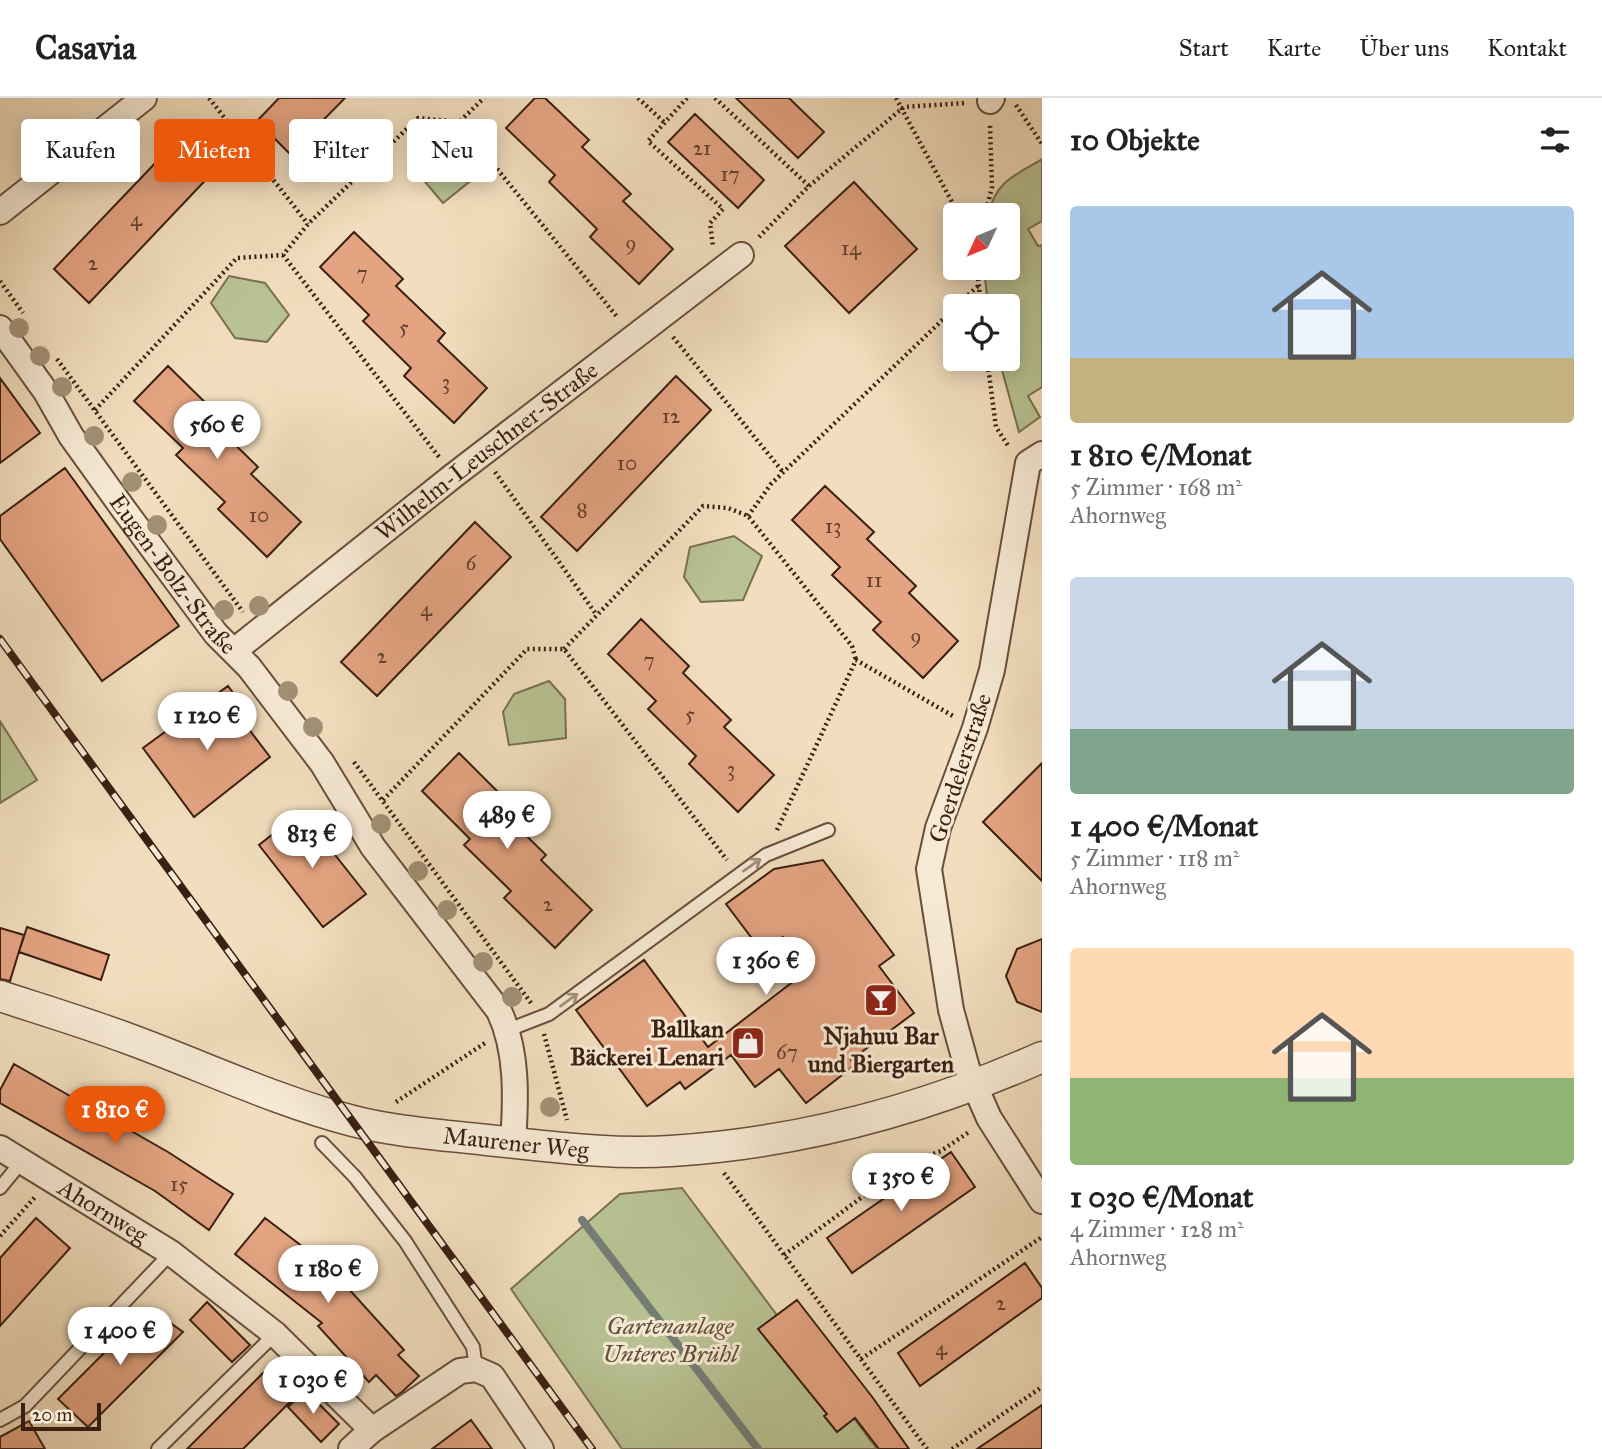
<!DOCTYPE html>
<html lang="de">
<meta charset="utf-8">
<style>
:root{--surface:#fff;--page:#f2f2f2;--text:#222;--muted:#767676;--line:#e0e0e0;--accent:#ea580c}
body{margin:0;font-family:"IM FELL Great Primer",serif;background:var(--page);color:var(--text);height:100vh;display:flex;flex-direction:column;font-size:26px;white-space:nowrap}
*{box-sizing:border-box;margin:0}
p{font-size:23px;color:var(--muted)}
.icon{flex:none;width:38px;height:38px;fill:none;stroke:currentColor;stroke-width:2;stroke-linecap:round;stroke-linejoin:round}
.map{position:relative;flex:1;overflow:hidden}
.drawer{display:flex;flex-direction:column;background:var(--surface);width:560px}
.drawer>*{flex:none}
.hud{position:absolute;left:21px;top:21px;width:665px;height:63px;display:flex;gap:14px}
.needle{width:46px;rotate:226deg}
.buttons{position:absolute;left:943px;top:105px;display:grid;gap:14px}
.buttons a{display:grid;place-items:center;width:77px;height:77px;border-radius:7px;background:var(--surface);box-shadow:0 4px 18px #0003;font-size:35px}
.scale{position:absolute;left:21px;bottom:18px;width:80px;box-sizing:border-box;padding-left:7px;border:4px solid #3a1f12;border-top:0;font-size:19px;line-height:24px;white-space:nowrap;color:#3a1f12;-webkit-text-stroke:5px #f7ead5;paint-order:stroke}
.price{position:absolute;translate:-50% -60px;padding:0 16px;border-radius:24px;background:#fff;color:#222;font-size:23px;line-height:46px;filter:drop-shadow(0 2px 4px #0008)}
.price::after{content:'';position:absolute;left:50%;top:42px;width:21px;height:16px;margin-left:-10px;background:inherit;clip-path:polygon(0 0,100% 0,50% 100%)}
.price.selected{background:var(--accent);color:#fff}
ul{padding:0;list-style:none}
li{display:grid;align-content:center;gap:14px;height:371px;padding:0 28px}
li span{display:grid;place-items:center;height:217px;border-radius:7px;color:#555}
li>.icon{margin-inline-start:auto}
span .icon{width:126px;height:126px;fill:#fffc;stroke-width:1}
li b{font-size:30px}
h2{display:flex;justify-content:space-between;align-items:center;height:84px;padding:0 28px;font-size:30px}
.chip{padding:0 24px;border-radius:7px;background:var(--surface);box-shadow:0 4px 18px #0003;font-size:24px;line-height:63px}
.chip.selected{background:var(--accent);color:#fff}
header{display:flex;align-items:center;gap:42px;box-sizing:border-box;height:98px;padding:0 35px;background:var(--surface);border-bottom:2px solid var(--line)}
header strong{font-size:33px}
nav{display:flex;gap:38px;margin-inline-start:auto;font-size:24px}
main{display:flex;flex:1;min-height:0}
.map>svg:first-child{display:block}
</style>
<header>
<strong>Casavia</strong>
<nav><a>Start</a><a>Karte</a><a>Über uns</a><a>Kontakt</a></nav>
</header>
<main>
<div class="map">
<svg width="1042" height="1351" viewBox="0 0 1042 1351">
<rect width="100%" height="100%" fill="#f2debe"/>
<filter id="stains"><feTurbulence type="fractalNoise" baseFrequency=".00286" numOctaves="4"/><feColorMatrix values="0 0 0 0 .2 0 0 0 0 .09 0 0 0 0 .02 0 0 0 .5 -.17"/></filter>
<radialGradient id="worn" r=".72"><stop offset=".6" stop-color="#630" stop-opacity="0"/><stop offset="1" stop-color="#630" stop-opacity=".3"/></radialGradient>
<path fill="#b8c293" stroke="#797052" stroke-width="2" d="M440 40 474 80 443 105 409 65Z
M1042 61V123L1028 131 1038 148 1042 147V289L1028 298 1040 319 1019 334 999 261H1008V208H988L984 170H1008V117H988C996 83 1014 78 1042 61Z
M229 178 265 185 289 217 267 244 235 240 211 205Z
M734 438 762 458 743 502 701 504 684 479 690 449Z
M549 583 565 601 566 640 509 647 503 614 514 596Z
M0 623 37 682 0 705Z
M682 1090 877 1351H622L511 1191 620 1096Z"/>
<g fill="none" stroke-linecap="round" stroke-linejoin="round">
<path stroke="#757d75" stroke-width="8" d="M582 1122 758 1351"/>
</g>
<path fill="#e4a482" stroke="#3a1f12" stroke-width="2" d="M279 0H345L290 56 257 23Z
M535 0H545L589 42 582 49 631 96 623 103 673 151 639 186 590 139 597 131 549 84 555 77 506 30Z
M736 0H789L824 34 798 60Z
M695 16 764 82 738 110 668 44Z
M183 36 217 70 89 205 54 171Z
M854 84 917 151 849 215 785 148Z
M354 134 403 181 396 188 445 235 438 243 487 290 454 325 404 278 411 270 363 223 369 217 320 169Z
M168 268 216 315 210 322 258 369 251 376 301 424 267 459 218 411 225 404 176 357 183 350 134 303Z
M676 278 711 312 577 453 541 419Z
M0 280 40 335 0 365Z
M65 370 179 528 102 583 0 441V418Z
M825 388 874 434 867 441 916 488 909 495 958 543 923 580 873 532 881 524 832 477 840 469 792 422Z
M475 424 511 459 377 598 341 564Z
M641 521 689 568 683 575 731 622 724 629 774 677 738 714 689 666 696 658 648 611 656 603 608 556Z
M228 588 245 611 238 617 270 659 194 719 143 650Z
M459 655 507 703 499 711 546 757 541 762 592 812 555 850 504 800 511 793 464 747 470 741 422 693Z
M1042 665V783L983 724Z
M301 714 366 796 323 829 259 747Z
M823 762 894 857 879 868 914 915 851 962 855 967 806 1005 779 971 755 989 731 957 685 991 680 984 647 1008 576 912 644 862 708 949 808 872 783 839 763 855 726 806 774 771Z
M27 829 109 857 101 882 19 854Z
M0 830 24 837 10 883 0 881Z
M1042 841V914L1017 904 1006 878 1017 851Z
M14 966 168 1054 233 1096 209 1132 155 1093 0 1005V992Z
M951 1054 975 1089 852 1175 827 1140Z
M36 1120 70 1150 0 1228V1160Z
M265 1120 328 1168 404 1252 398 1257 419 1278 402 1294 396 1298 376 1277 369 1284 318 1228 322 1225 235 1156Z
M1025 1165 1042 1190V1200L920 1288 898 1255Z
M797 1202 873 1300 909 1351H879L855 1320 837 1334 824 1318 827 1316 758 1231Z
M207 1204 250 1247 232 1264 190 1222Z
M149 1210 183 1234 88 1329 58 1301Z
M263 1275 291 1303 243 1351H187Z
M305 1292 339 1326 321 1344 288 1309Z
M1042 1307V1351H977Z
M471 1322 492 1351H432Z
M29 1323 45 1351H0V1339Z"/>
<g fill="none" stroke-linecap="round" stroke-linejoin="round">
<g stroke="#684f3d" stroke-width="16">
<path id="service" d="M508 932 549 916 766 757 828 732
M322 1045 355 1079 405 1143 473 1249 476 1271
M0 1090 23 1062
M0 1322 25 1308 171 1155
M158 1351 275 1236"/>
</g>
<g stroke="#684f3d" stroke-width="28">
<g id="minor">
<path d="M990 3 992 0"/>
<path d="M0 114 144 0"/>
<path id="s1" d="M0 230 46 294 71 338 122 409 216 536 249 569 322 665 373 749 499 913C518 953 516 1001 513 1045"/>
<path d="M1042 356 1028 365 992 572 975 630 938 730 929 771 951 912 967 970 989 1020 1042 1103"/>
<path id="s2" d="M234 553 453 378 741 157"/>
<path id="s3" d="M0 1050 171 1155 275 1236 372 1332 351 1351"/>
<path d="M372 1332 460 1273 476 1271 492 1278 541 1351"/>
</g>
</g>
<g stroke="#684f3d" stroke-width="33">
<g id="tertiary">
<path id="s4" d="M0 898C43 912 86 925 129 941 203 968 276 1003 353 1023 396 1034 443 1037 487 1042 547 1048 610 1057 671 1053 799 1045 925 1011 1042 959"/>
</g>
</g>
<path stroke="#3a1f12" stroke-width="4.5" stroke-dasharray="2 3.5" stroke-linecap="butt" d="M209 0 308 126
M638 0 665 25
M687 0 648 43 723 111 710 125 713 149
M715 0 809 88
M896 0 959 117
M1016 7 1042 46
M459 24 618 220
M985 117 992 89 990 27
M759 139 809 88 904 9 966 5
M283 157 439 359
M977 170 981 208
M0 183 23 215
M956 208 978 188
M673 239 783 374
M57 261 243 514
M987 261 996 329 1009 349
M95 312 237 160 283 157 308 126 418 20 459 24 484 0
M495 374 596 516
M748 418 771 386 956 209
M564 551 703 408 728 410 748 418 852 548 856 562
M354 664 531 905
M383 702 527 551H564L727 762
M777 732 856 562 953 618
M544 936 567 1022
M396 1004 485 945
M724 1075 927 1351
M0 1138 35 1099
M784 1157 908 1065 941 1053 969 1034
M861 1261 1042 1139
M952 1351 1042 1289"/>
<use href="#service" stroke="#f7ead5" stroke-width="12"/>
<use href="#minor" stroke="#f7ead5" stroke-width="24"/>
<use href="#tertiary" stroke="#f7ead5" stroke-width="30"/>
<g stroke="#3a1f12" stroke-width="8">
<path id="rail" d="M0 541 592 1351"/>
</g>
<use href="#rail" stroke="#f7ead5" stroke-width="5" stroke-dasharray="16" stroke-linecap="butt"/>
</g>
<g fill="#a29075">
<circle cx="19" cy="230" r="10"/>
<circle cx="40" cy="258" r="10"/>
<circle cx="62" cy="289" r="10"/>
<circle cx="94" cy="338" r="10"/>
<circle cx="132" cy="384" r="10"/>
<circle cx="157" cy="427" r="10"/>
<circle cx="259" cy="508" r="10"/>
<circle cx="224" cy="512" r="10"/>
<circle cx="288" cy="593" r="10"/>
<circle cx="313" cy="629" r="10"/>
<circle cx="381" cy="726" r="10"/>
<circle cx="418" cy="773" r="10"/>
<circle cx="447" cy="812" r="10"/>
<circle cx="483" cy="864" r="10"/>
<circle cx="512" cy="899" r="10"/>
<circle cx="550" cy="1009" r="10"/>
</g>
<defs><path id="oneway-shaft" d="M-6 0H5M1.5-3L5.5 0L1.5 3" fill="none" stroke-width="1.6" stroke-linecap="round" stroke-linejoin="round" transform="scale(1.75)"/></defs>
<g stroke="#a28f7d">
<use href="#oneway-shaft" transform="translate(752 767) rotate(-35)"/>
<use href="#oneway-shaft" transform="translate(569 902) rotate(-36)"/>
</g>
<defs>
<g id="bar-square" transform="scale(1.75)"><rect x="-9" y="-9" width="18" height="18" rx="4" fill="#8f2418" stroke="#f7ead5"/><path d="M-6-5H6L.8 .8V4.5H3.5V6h-7V4.5H-.8V.8Z" fill="#fff"/></g>
<g id="shop-square" transform="scale(1.75)"><rect x="-9" y="-9" width="18" height="18" rx="4" fill="#8f2418" stroke="#f7ead5"/><path d="M-5-2.5h2.3a2.7 3.5 0 0 1 5.4 0H5L5.5 6h-11ZM-1.5-2.5h3a1.5 2.3 0 0 0-3 0Z" fill="#fff"/></g>
</defs>
<g fill-rule="evenodd">
<use href="#bar-square" x="881" y="902"/>
<use href="#shop-square" x="748" y="945"/>
</g>
<g text-anchor="middle" dominant-baseline="central" stroke-width="6" stroke-linejoin="round" paint-order="stroke">
<g font-size="21" fill="#64402e">
<text x="702" y="50">21</text>
<text x="730" y="76">17</text>
<text x="136" y="121">4</text>
<text x="631" y="145">9</text>
<text x="851" y="150">14</text>
<text x="93" y="165">2</text>
<text x="362" y="175">7</text>
<text x="404" y="229">5</text>
<text x="446" y="284">3</text>
<text x="671" y="318">12</text>
<text x="627" y="365">10</text>
<text x="582" y="412">8</text>
<text x="259" y="417">10</text>
<text x="833" y="428">13</text>
<text x="471" y="465">6</text>
<text x="874" y="482">11</text>
<text x="426" y="511">4</text>
<text x="916" y="538">9</text>
<text x="382" y="558">2</text>
<text x="649" y="562">7</text>
<text x="690" y="616">5</text>
<text x="731" y="671">3</text>
<text x="548" y="806">2</text>
<text x="787" y="954">67</text>
<text x="179" y="1086">15</text>
<text x="1001" y="1205">2</text>
<text x="941" y="1250">4</text>
</g>
<g font-size="24" fill="#3a1f12" stroke="#f7ead5">
<text stroke="none"><textPath href="#s2" startOffset="322">Wilhelm-Leuschner-Straße</textPath></text>
<text stroke="none"><textPath href="#s1" startOffset="301">Eugen-Bolz-Straße</textPath></text>
<text transform="translate(960 670) rotate(-72)">Goerdelerstraße</text>
<text stroke="none"><textPath href="#s4" startOffset="539">Maurener Weg</textPath></text>
<text stroke="none"><textPath href="#s3" startOffset="121">Ahornweg</textPath></text>
</g>
<g font-size="24" font-weight="bold" fill="#3a1f12" stroke="#f7ead5" text-anchor="end">
<text x="724" y="931">Ballkan<tspan x="724" dy="28">Bäckerei Lenari</tspan></text>
<text x="881" y="938" text-anchor="middle">Njahuu Bar<tspan x="881" dy="28">und Biergarten</tspan></text>
</g>
<g font-size="24" font-style="italic" fill="#605039" stroke="#f7ead5">
<text x="670" y="1228">Gartenanlage<tspan x="670" dy="28">Unteres Brühl</tspan></text>
</g>
</g>
<rect width="100%" height="100%" filter="url(#stains)"/>
<rect width="100%" height="100%" fill="url(#worn)"/>
</svg>
<div class="buttons">
<a><svg class="needle" viewBox="-14 -14 28 28"><path d="M0-13l5 13h-10z" fill="#e53935"/><path d="M0 13l5-13h-10z" fill="#767676"/></svg></a>
<a><svg class="icon" aria-label="locate" viewBox="0 0 24 24"><circle cx="12" cy="12" r="6"/><path d="M12 2v4M12 18v4M2 12h4M18 12h4"/></svg></a>
</div>
<div class="scale">20 m</div>
<b class="price" style="left:217px;top:363px">560 €</b>
<b class="price" style="left:207px;top:654px">1 120 €</b>
<b class="price" style="left:507px;top:753px">489 €</b>
<b class="price" style="left:312px;top:772px">813 €</b>
<b class="price" style="left:766px;top:899px">1 360 €</b>
<b class="price selected" style="left:115px;top:1048px">1 810 €</b>
<b class="price" style="left:901px;top:1115px">1 350 €</b>
<b class="price" style="left:328px;top:1207px">1 180 €</b>
<b class="price" style="left:120px;top:1269px">1 400 €</b>
<b class="price" style="left:313px;top:1318px">1 030 €</b>
<div class="hud">
<a class="chip">Kaufen</a>
<a class="chip selected">Mieten</a>
<a class="chip">Filter</a>
<a class="chip">Neu</a>
</div>
</div>
<section class="drawer">
<h2>10 Objekte<svg class="icon" aria-label="filters" viewBox="0 0 24 24"><path d="M4 7h16M4 17h16"/><circle cx="9" cy="7" r="2"/><circle cx="15" cy="17" r="2"/></svg></h2>
<ul>
<li><span style="background:linear-gradient(#a9c7e8 70%,#c2b280 0)"><svg class="icon" aria-label="home" viewBox="0 0 24 24"><path d="M3 11l9-7 9 7M6 9v11h12V9"/></svg></span><div><b>1 810 €/Monat</b><p>5 Zimmer · 168 m²</p><p>Ahornweg</p></div></li>
<li><span style="background:linear-gradient(#c9d6e8 70%,#7fa58c 0)"><svg class="icon" aria-label="home" viewBox="0 0 24 24"><path d="M3 11l9-7 9 7M6 9v11h12V9"/></svg></span><div><b>1 400 €/Monat</b><p>5 Zimmer · 118 m²</p><p>Ahornweg</p></div></li>
<li><span style="background:linear-gradient(#ffd9b3 60%,#8fb573 0)"><svg class="icon" aria-label="home" viewBox="0 0 24 24"><path d="M3 11l9-7 9 7M6 9v11h12V9"/></svg></span><div><b>1 030 €/Monat</b><p>4 Zimmer · 128 m²</p><p>Ahornweg</p></div></li>
</ul>
</section>
</main>
